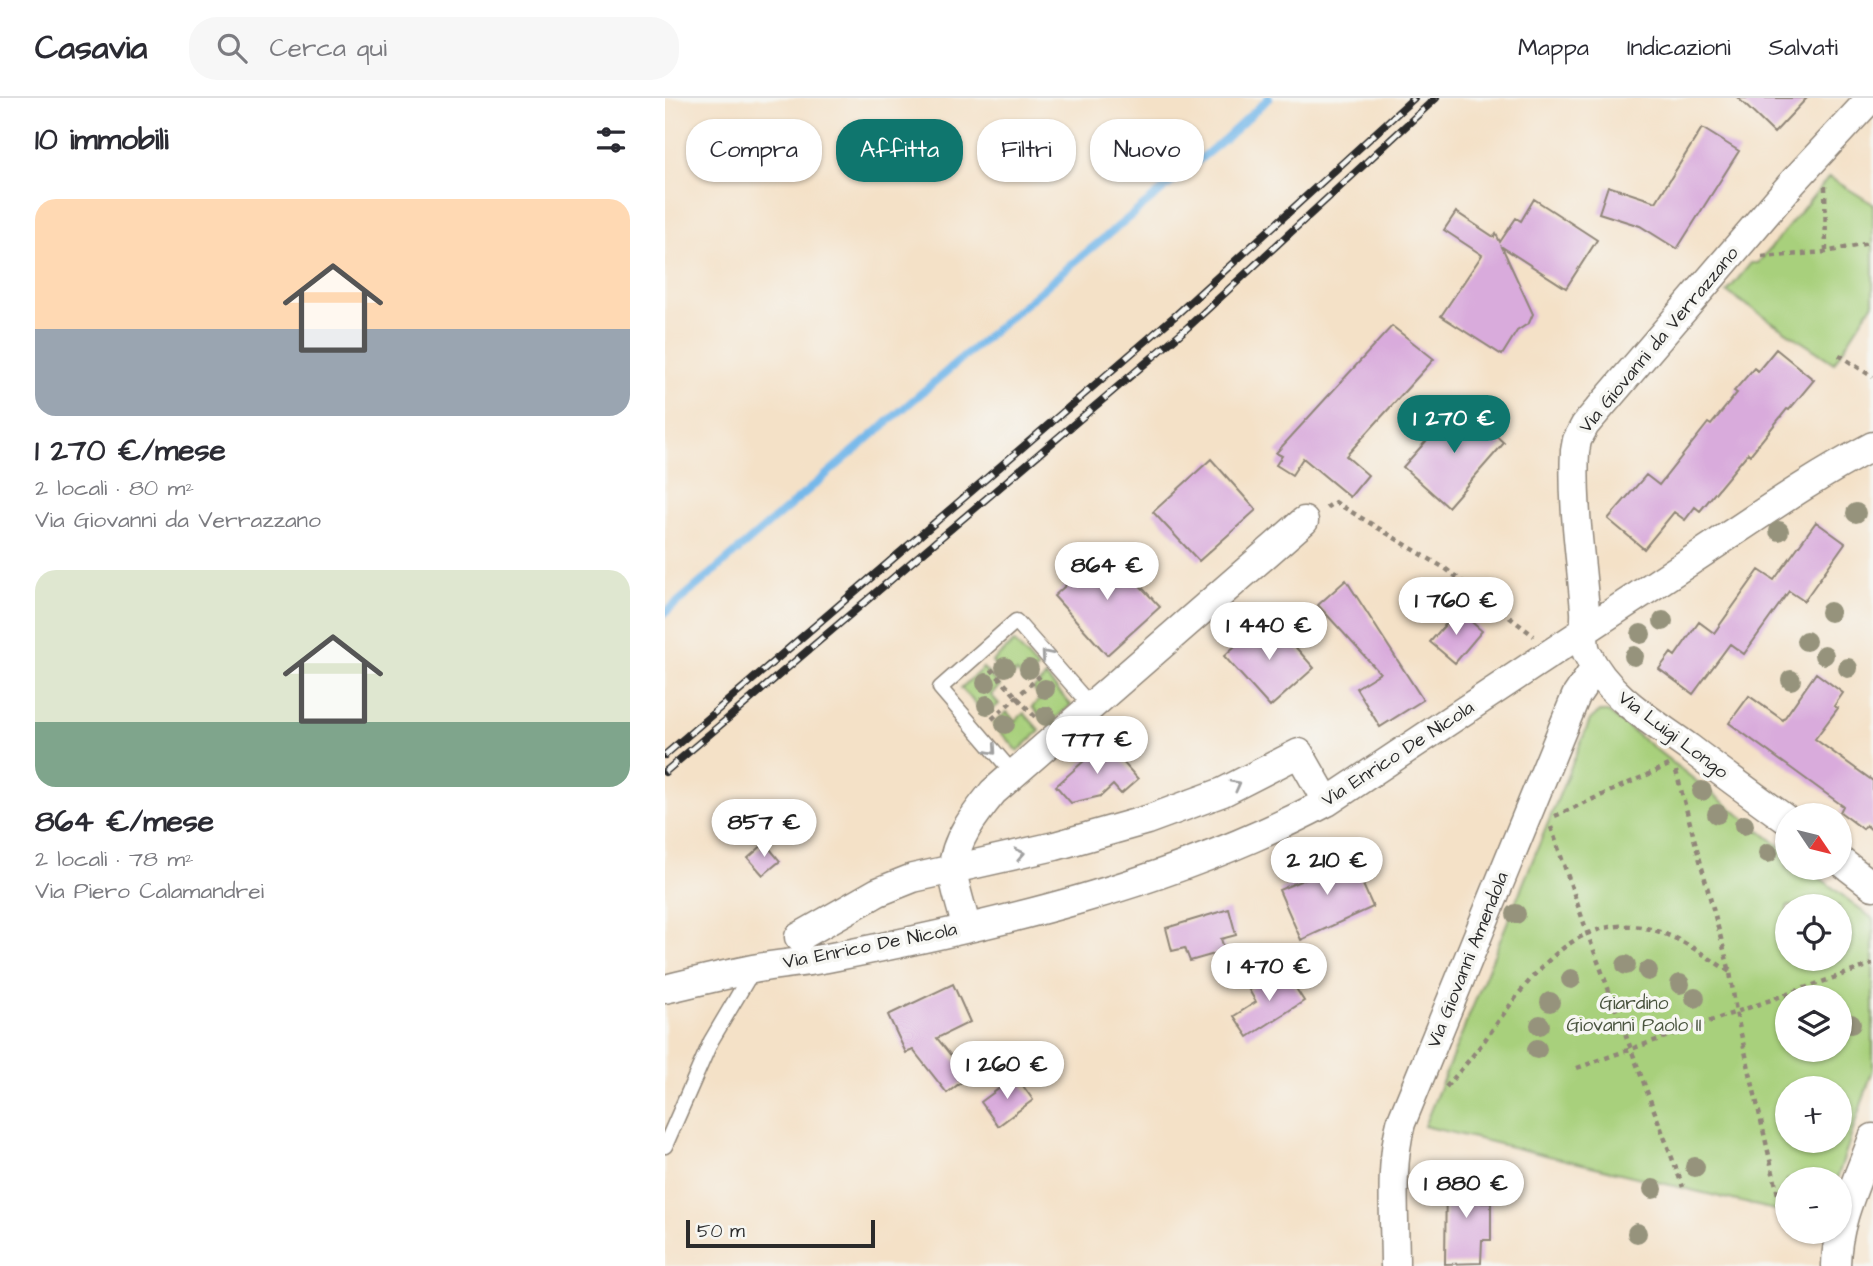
<!DOCTYPE html>
<html lang="it">
<meta charset="utf-8">
<style>
:root{--surface:#fff;--page:#f7f7f7;--text:#2b2b33;--muted:#7c7c81;--line:#e1e1e2;--accent:#0f766e}
body{margin:0;font-family:"Architects Daughter",sans-serif;background:var(--page);color:var(--text);height:100vh;display:flex;flex-direction:column;font-size:26px;white-space:nowrap}
*{box-sizing:border-box;margin:0}
p{font-size:23px;color:var(--muted)}
.icon{flex:none;width:38px;height:38px;fill:none;stroke:currentColor;stroke-width:2;stroke-linecap:round;stroke-linejoin:round}
.map{position:relative;flex:1;overflow:hidden}
.panel{display:flex;flex-direction:column;background:var(--surface);width:665px}
.panel>*{flex:none}
.guide{position:absolute;left:21px;top:21px;width:665px;height:63px;display:flex;gap:14px}
.needle{width:46px;rotate:125deg}
.buttons{position:absolute;left:1110px;top:705px;display:grid;gap:14px}
.buttons a{display:grid;place-items:center;width:77px;height:77px;border-radius:50%;background:var(--surface);box-shadow:0 2px 5px #0004;font-size:35px}
.scale{position:absolute;left:21px;bottom:18px;width:189px;box-sizing:border-box;padding-left:7px;border:4px solid #2b2b2b;border-top:0;font-size:19px;line-height:24px;white-space:nowrap;color:#2b2b2b;-webkit-text-stroke:5px #f6f6f2;paint-order:stroke}
.price{position:absolute;translate:-50% -60px;padding:0 16px;border-radius:24px;background:#fff;color:#222;font-size:23px;line-height:46px;filter:drop-shadow(0 2px 4px #0008)}
.price::after{content:'';position:absolute;left:50%;top:42px;width:21px;height:16px;margin-left:-10px;background:inherit;clip-path:polygon(0 0,100% 0,50% 100%)}
.price.selected{background:var(--accent);color:#fff}
ul{padding:0;list-style:none}
li{display:grid;align-content:center;gap:14px;height:371px;padding:0 35px}
li span{display:grid;place-items:center;height:217px;border-radius:21px;color:#555}
li>.icon{margin-inline-start:auto}
span .icon{width:126px;height:126px;fill:#fffc;stroke-width:1}
li b{font-size:30px}
h2{display:flex;justify-content:space-between;align-items:center;height:84px;padding:0 35px;font-size:30px}
.pill{padding:0 24px;border-radius:28px;background:var(--surface);box-shadow:0 2px 5px #0004;font-size:24px;line-height:63px}
.pill.selected{background:var(--accent);color:#fff}
header{display:flex;align-items:center;gap:42px;box-sizing:border-box;height:98px;padding:0 35px;background:var(--surface);border-bottom:2px solid var(--line)}
header strong{font-size:33px}
nav{display:flex;gap:38px;margin-inline-start:auto;font-size:24px}
.search{width:490px;height:63px;background:var(--page);display:flex;align-items:center;gap:18px;box-sizing:border-box;padding:0 24px;border-radius:28px;color:var(--muted);font-size:26px}
main{display:flex;flex:1;min-height:0}
.map>svg:first-child{display:block}
</style>
<header>
<strong>Casavia</strong>
<div class="search"><svg class="icon" aria-label="search" viewBox="0 0 24 24"><circle cx="10" cy="10" r="6"/><path d="M15 15l6 6"/></svg>Cerca qui</div>
<nav><a>Mappa</a><a>Indicazioni</a><a>Salvati</a></nav>
</header>
<main>
<section class="panel">
<h2>10 immobili<svg class="icon" aria-label="filters" viewBox="0 0 24 24"><path d="M4 7h16M4 17h16"/><circle cx="9" cy="7" r="2"/><circle cx="15" cy="17" r="2"/></svg></h2>
<ul>
<li><span style="background:linear-gradient(#ffd9b3 60%,#9aa5b1 0)"><svg class="icon" aria-label="home" viewBox="0 0 24 24"><path d="M3 11l9-7 9 7M6 9v11h12V9"/></svg></span><div><b>1 270 €/mese</b><p>2 locali · 80 m²</p><p>Via Giovanni da Verrazzano</p></div></li>
<li><span style="background:linear-gradient(#dfe7d0 70%,#7fa58c 0)"><svg class="icon" aria-label="home" viewBox="0 0 24 24"><path d="M3 11l9-7 9 7M6 9v11h12V9"/></svg></span><div><b>864 €/mese</b><p>2 locali · 78 m²</p><p>Via Piero Calamandrei</p></div></li>
</ul>
</section>
<div class="map">
<svg width="1208" height="1168" viewBox="0 0 1208 1168">
<rect width="100%" height="100%" fill="#f6f6f2"/>
<filter id="ink" filterUnits="userSpaceOnUse"><feTurbulence type="fractalNoise" baseFrequency=".0143" numOctaves="2"/><feDisplacementMap in="SourceGraphic" scale="14" xChannelSelector="R" yChannelSelector="G"/><feConvolveMatrix kernelMatrix="1 2 1 2 8 2 1 2 1" color-interpolation-filters="sRGB"/></filter>
<filter id="wash" filterUnits="userSpaceOnUse"><feTurbulence type="fractalNoise" baseFrequency=".00686" numOctaves="4" result="noise"/><feDisplacementMap in="SourceGraphic" scale="28" xChannelSelector="R" yChannelSelector="G"/><feGaussianBlur stdDeviation="1.57" result="paint"/><feColorMatrix in="noise" values="0 0 0 0 0 0 0 0 0 0 0 0 0 0 0 0 0 1.4 0 .05"/><feComposite in="paint" operator="in"/></filter>
<g filter="url(#wash)">
<rect width="100%" height="100%" fill="#f4e1c7"/>
<path fill="#a8d07b" stroke="#6a7e53" stroke-width="2" fill-rule="evenodd" d="M1164 79 1208 106V205L1169 265 1062 194 1086 165H1093Z
M349 544 373 571 360 583 352 574 343 582 327 564Z
M318 570 335 588 326 597 334 606 321 617 296 590Z
M381 579 406 607 383 627 367 609 376 600 368 591Z
M342 614 350 623 359 615 375 633 353 653 328 626Z
M934 614H943L1122 754V770H1142L1208 821V971L1172 1081 1122 1082V1115L759 1028 925 622ZM1174 808V861H1122V808ZM1122 900H1174V952H1122ZM1174 990V1043H1122V990Z"/>
<g fill="none" stroke-linecap="round" stroke-linejoin="round">
<path stroke="#74b8ea" stroke-width="8" d="M0 515 401 171 561 40 604 0"/>
</g>
<g id="blocks">
<path fill="#d9abdc" d="M1073 0H1142L1109 35Z
M1037 30 1074 53 1012 151 975 128 934 115 943 88 991 104Z
M869 101 932 142 901 190 837 149 868 216 864 225 852 233 837 257 776 218 817 157 779 132 791 114 829 139 831 136 835 144 851 120 856 123Z
M727 228 769 261 681 358 703 377 685 399 638 360 627 377 611 367 617 358 611 355Z
M1111 251 1149 282 1124 312 1122 311 1085 357 1083 355 1035 413 1030 409 1020 422 1009 414 979 451 943 421 981 377 994 387 1043 325 1046 327 1072 295 1069 293 1089 270 1093 273Z
M795 305 839 345 783 409 738 369Z
M546 361 591 412 534 463 488 414Z
M1151 424 1180 445 1139 503 1124 493 1079 556 1065 546 1028 596 994 571 1006 555 1010 558 1034 524 1049 535 1094 472 1109 482Z
M441 451 495 509 442 557 389 498Z
M681 482 758 602 715 629 691 590 715 575 653 507Z
M793 512 817 533 790 565 765 544Z
M603 518 649 570 605 609 559 558Z
M1151 575 1178 595 1169 608 1173 610 1150 641 1208 683V733L1201 727 1198 731 1175 714 1178 708 1064 625 1084 598 1118 622Z
M440 644 473 681 456 696 448 687 436 698 406 705 391 688Z
M100 745 115 763 98 777 83 760Z
M682 751 708 809 636 842 614 792 661 772 657 762Z
M564 811 571 837 556 841 560 853 525 863 520 850 507 853 501 830Z
M618 870 639 903 583 939 569 918 591 904 584 892Z
M288 886 305 924 272 940 303 979 282 995 248 952 241 955 223 917Z
M351 978 368 1002 333 1028 316 1004Z
M781 1079H817V1105H826V1142H817L816 1165 780 1166Z"/>
</g>
</g>
<g filter="url(#ink)">
<use href="#blocks" fill-opacity="0" stroke="#908679" stroke-width="2"/>
<g fill="none" stroke-linecap="round" stroke-linejoin="round">
<g stroke="#908679" stroke-width="17">
<path id="lane" d="M348 675 275 590 351 523 426 608
M0 1048 46 943 88 872"/>
</g>
<g stroke="#908679" stroke-width="31">
<path id="street" d="M1122 722C1089 698 1056 674 1023 649 987 623 942 598 922 555 916 542 921 528 920 513 916 460 907 407 910 353L912 342 920 327 1128 84 1206 0
M1174 762 1208 788
M301 829C298 812 288 787 288 771 289 742 311 715 328 694L639 423
M134 839 213 794 248 780 390 748 482 722 558 694 634 655 662 704
M0 891C29 884 59 877 88 871 112 866 137 865 162 860 332 827 508 786 662 704 782 624 903 543 1024 464 1085 424 1143 382 1208 348
M730 1168C730 1122 724 1070 736 1025L911 598 930 570
M1171 1168C1171 1124 1193 1081 1208 1040"/>
</g>
<path stroke="#908679" stroke-width="4.5" stroke-dasharray="5 5" stroke-linecap="butt" d="M1160 88 1161 154
M1097 159 1161 154 1204 145
M1174 257 1208 279
M661 410 670 404 781 471 869 538
M326 571 372 621
M327 621 375 578
M1011 673 1065 874 1071 914 1117 1114
M890 718 1004 667
M886 729 923 837 1018 1089
M912 970 1208 866
M781 989C795 973 809 957 822 939 860 887 907 811 985 831 1015 839 1039 857 1065 874"/>
<use href="#lane" stroke="#fff" stroke-width="14"/>
<use href="#street" stroke="#fff" stroke-width="28"/>
<g stroke="#2b2b2b" stroke-width="8">
<path id="rail" d="M0 657 511 217 749 0
M0 674 523 229 771 0"/>
</g>
<use href="#rail" stroke="#f6f6f2" stroke-width="5" stroke-dasharray="16" stroke-linecap="butt"/>
</g>
<g fill="#96937c">
<circle cx="1191" cy="415" r="10"/>
<circle cx="1114" cy="433" r="10"/>
<circle cx="1165" cy="514" r="10"/>
<circle cx="998" cy="523" r="10"/>
<circle cx="976" cy="536" r="10"/>
<circle cx="1141" cy="543" r="10"/>
<circle cx="1159" cy="557" r="10"/>
<circle cx="969" cy="558" r="10"/>
<circle cx="340" cy="569" r="10"/>
<circle cx="1183" cy="570" r="10"/>
<circle cx="364" cy="571" r="10"/>
<circle cx="1126" cy="582" r="10"/>
<circle cx="321" cy="585" r="10"/>
<circle cx="380" cy="591" r="10"/>
<circle cx="322" cy="607" r="10"/>
<circle cx="381" cy="618" r="10"/>
<circle cx="340" cy="626" r="10"/>
<circle cx="1037" cy="693" r="10"/>
<circle cx="1052" cy="716" r="10"/>
<circle cx="1079" cy="727" r="10"/>
<circle cx="1103" cy="755" r="10"/>
<circle cx="851" cy="816" r="10"/>
<circle cx="961" cy="867" r="10"/>
<circle cx="983" cy="873" r="10"/>
<circle cx="906" cy="881" r="10"/>
<circle cx="1015" cy="886" r="10"/>
<circle cx="1030" cy="900" r="10"/>
<circle cx="885" cy="904" r="10"/>
<circle cx="1186" cy="926" r="10"/>
<circle cx="875" cy="927" r="10"/>
<circle cx="872" cy="951" r="10"/>
<circle cx="1030" cy="1069" r="10"/>
<circle cx="988" cy="1091" r="10"/>
<circle cx="972" cy="1135" r="10"/>
</g>
<defs><path id="oneway-chevron" d="M-2-3.5L2.5 0L-2 3.5" fill="none" stroke-width="1.6" stroke-linecap="round" stroke-linejoin="round" transform="scale(1.75)"/></defs>
<g stroke="#a0a0a0">
<use href="#oneway-chevron" transform="translate(381 557) rotate(-131)"/>
<use href="#oneway-chevron" transform="translate(327 652) rotate(49)"/>
<use href="#oneway-chevron" transform="translate(571 687) rotate(-28)"/>
<use href="#oneway-chevron" transform="translate(355 756) rotate(-12)"/>
</g>
</g>
<g text-anchor="middle" dominant-baseline="central" stroke-width="7" stroke-linejoin="round" paint-order="stroke">
<g font-size="19" fill="#2b2b2b" stroke="#f6f6f2">
<text transform="translate(994 242) rotate(-50)">Via Giovanni da Verrazzano</text>
<text transform="translate(1008 637) rotate(37)">Via Luigi Longo</text>
<text transform="translate(733 656) rotate(-33)">Via Enrico De Nicola</text>
<text transform="translate(205 848) rotate(-11)">Via Enrico De Nicola</text>
<text transform="translate(803 862) rotate(-68)">Via Giovanni Amendola</text>
</g>
<g font-size="19" fill="#4a543f" stroke="#f6f6f2">
<text x="969" y="905">Giardino<tspan x="969" dy="22">Giovanni Paolo II</tspan></text>
</g>
</g>
</svg>
<div class="buttons">
<a><svg class="needle" viewBox="-14 -14 28 28"><path d="M0-13l5 13h-10z" fill="#e53935"/><path d="M0 13l5-13h-10z" fill="#7c7c81"/></svg></a>
<a><svg class="icon" aria-label="locate" viewBox="0 0 24 24"><circle cx="12" cy="12" r="6"/><path d="M12 2v4M12 18v4M2 12h4M18 12h4"/></svg></a>
<a><svg class="icon" aria-label="layers" viewBox="0 0 24 24"><path d="M12 4l9 5-9 5-9-5zM3 14l9 5 9-5"/></svg></a>
<a>+</a>
<a>−</a>
</div>
<div class="scale">50 m</div>
<b class="price selected" style="left:789px;top:357px">1 270 €</b>
<b class="price" style="left:442px;top:504px">864 €</b>
<b class="price" style="left:791px;top:539px">1 760 €</b>
<b class="price" style="left:604px;top:564px">1 440 €</b>
<b class="price" style="left:432px;top:678px">777 €</b>
<b class="price" style="left:99px;top:761px">857 €</b>
<b class="price" style="left:662px;top:799px">2 210 €</b>
<b class="price" style="left:604px;top:905px">1 470 €</b>
<b class="price" style="left:342px;top:1003px">1 260 €</b>
<b class="price" style="left:801px;top:1122px">1 880 €</b>
<div class="guide">
<a class="pill">Compra</a>
<a class="pill selected">Affitta</a>
<a class="pill">Filtri</a>
<a class="pill">Nuovo</a>
</div>
</div>
</main>
